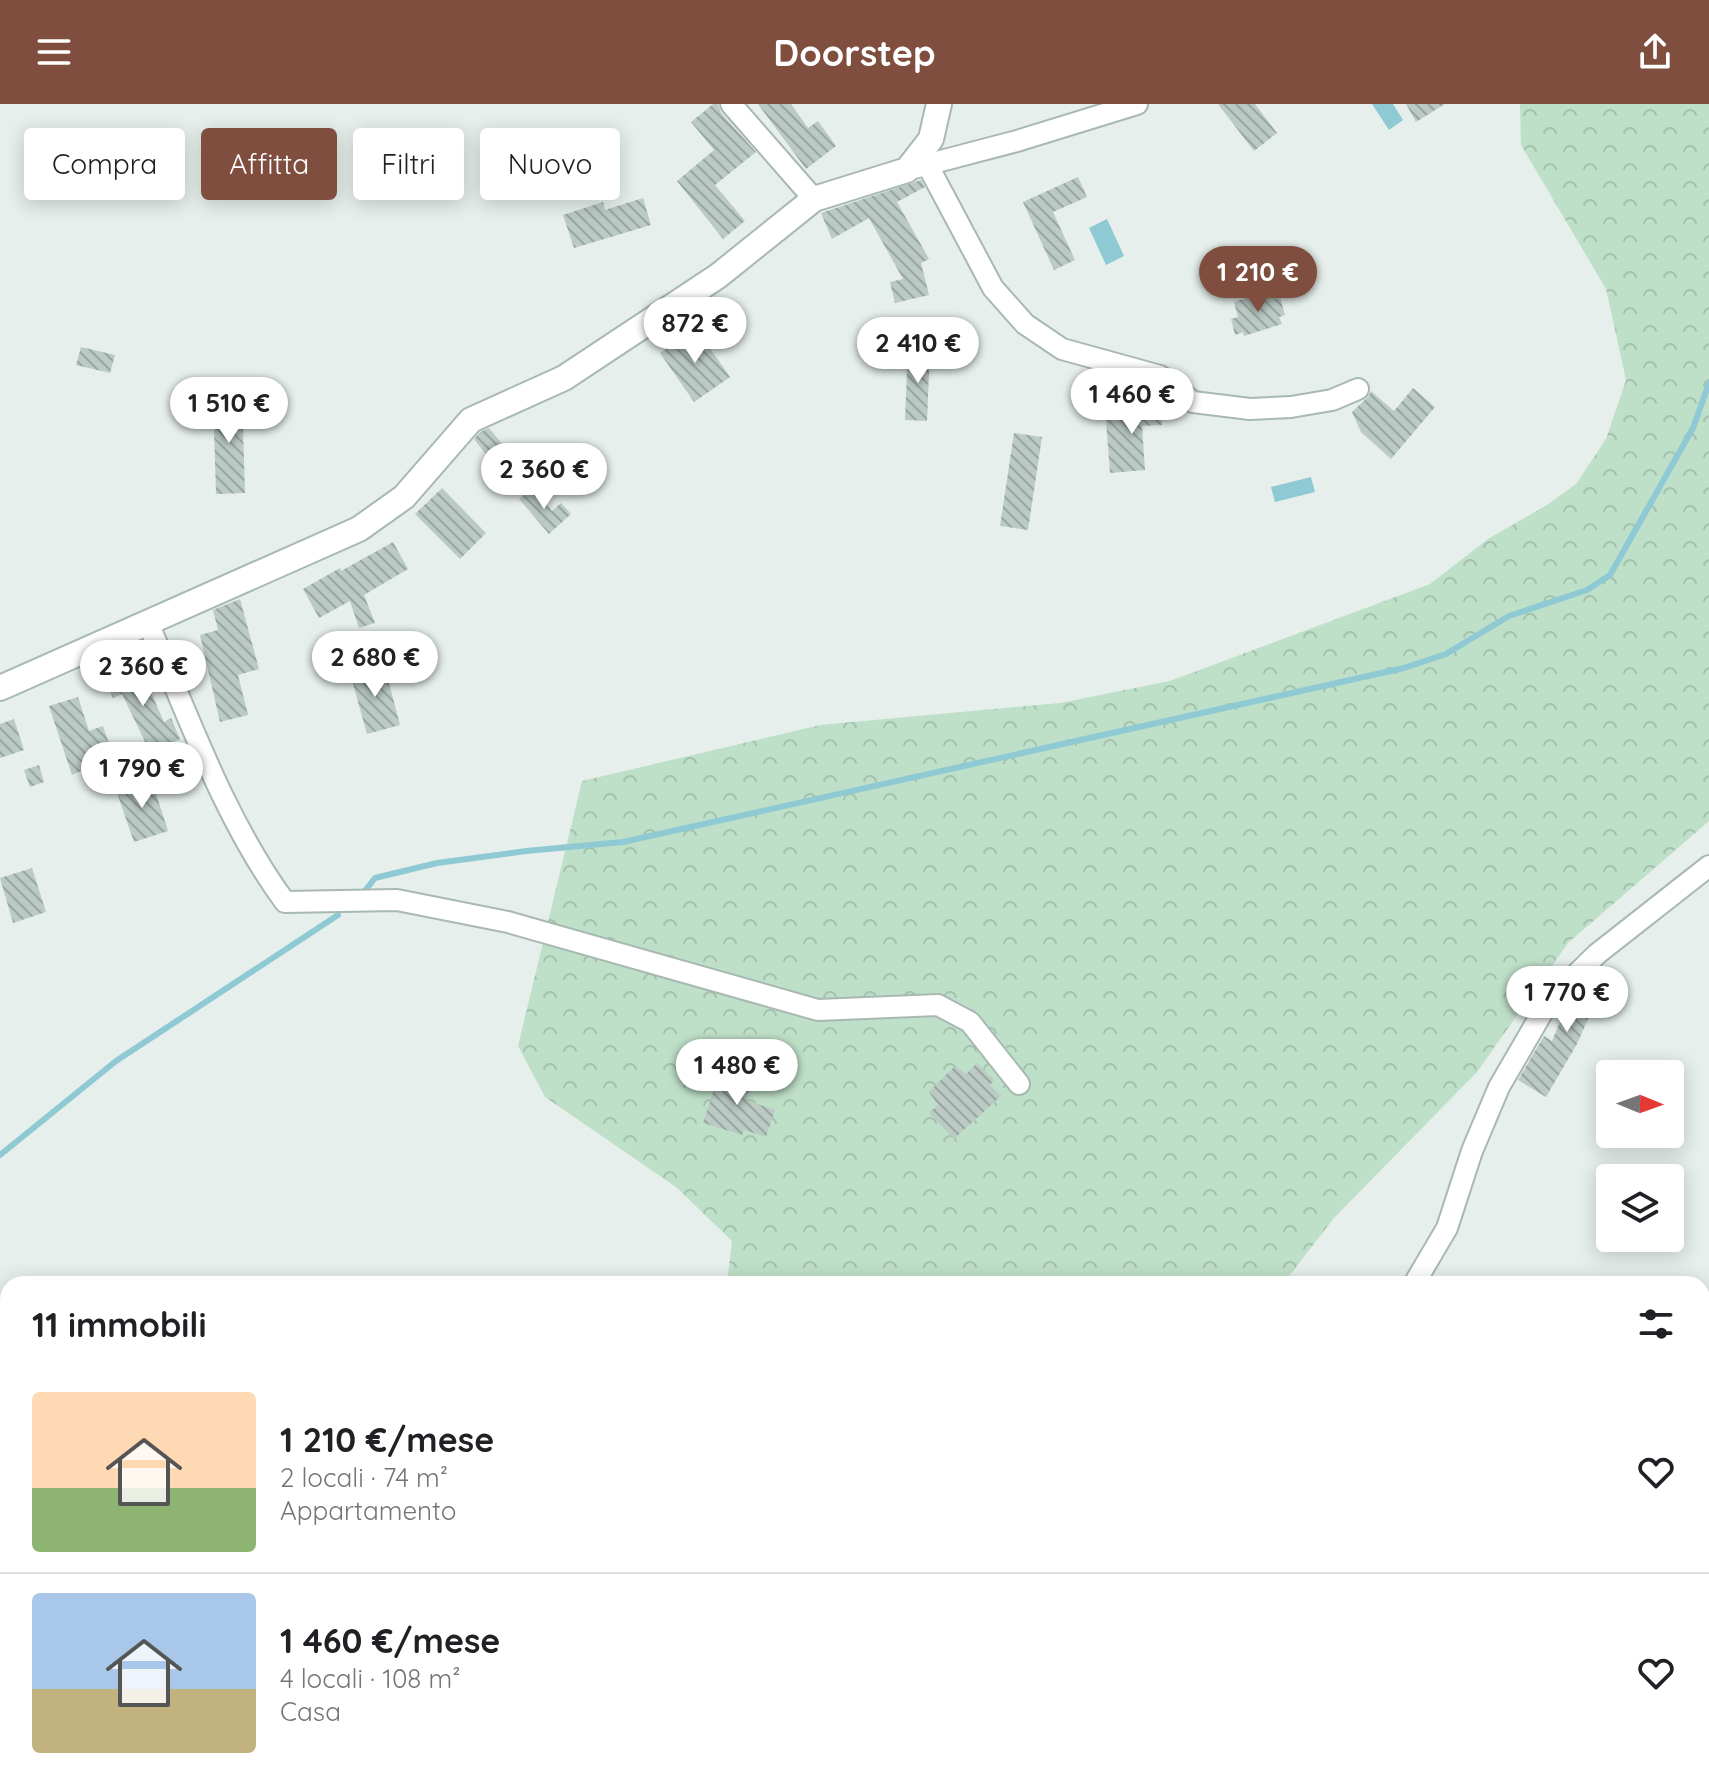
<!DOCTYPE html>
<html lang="it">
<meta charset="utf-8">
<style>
:root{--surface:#fff;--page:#f6f6f6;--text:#202124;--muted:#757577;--line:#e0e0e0;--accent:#7f4e3f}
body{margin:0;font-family:Quicksand,sans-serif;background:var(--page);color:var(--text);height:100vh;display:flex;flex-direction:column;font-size:30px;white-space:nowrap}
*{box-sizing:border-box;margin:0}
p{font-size:26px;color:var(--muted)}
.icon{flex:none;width:44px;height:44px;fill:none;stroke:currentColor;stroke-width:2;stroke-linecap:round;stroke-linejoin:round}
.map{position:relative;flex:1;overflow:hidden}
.side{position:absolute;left:0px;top:1172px;width:1710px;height:512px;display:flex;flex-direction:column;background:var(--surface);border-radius:24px 24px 0 0;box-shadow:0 4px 20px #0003}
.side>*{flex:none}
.banner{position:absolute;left:24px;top:24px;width:800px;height:72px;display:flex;gap:16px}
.needle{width:52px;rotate:91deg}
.controls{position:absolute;left:1596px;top:956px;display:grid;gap:16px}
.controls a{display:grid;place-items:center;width:88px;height:88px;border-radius:8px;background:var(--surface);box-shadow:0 4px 20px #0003;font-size:40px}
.price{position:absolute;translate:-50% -68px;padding:0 18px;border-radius:28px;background:#fff;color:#222;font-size:26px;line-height:52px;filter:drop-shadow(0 2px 4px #0008)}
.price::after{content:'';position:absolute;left:50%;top:48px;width:24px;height:18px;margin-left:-12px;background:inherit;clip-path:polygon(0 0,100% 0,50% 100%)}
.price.current{background:var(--accent);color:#fff}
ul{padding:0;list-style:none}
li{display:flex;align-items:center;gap:24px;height:200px;padding:0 32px}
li+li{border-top:2px solid var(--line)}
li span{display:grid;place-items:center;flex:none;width:224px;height:160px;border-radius:8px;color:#555}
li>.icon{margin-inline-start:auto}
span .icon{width:96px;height:96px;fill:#fffc;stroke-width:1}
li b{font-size:34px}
h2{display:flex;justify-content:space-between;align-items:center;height:96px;padding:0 32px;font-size:34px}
.chip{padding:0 28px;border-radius:8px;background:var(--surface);box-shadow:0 4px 20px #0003;font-size:28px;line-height:72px}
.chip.current{background:var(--accent);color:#fff}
header{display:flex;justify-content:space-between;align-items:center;height:104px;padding:0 32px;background:var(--accent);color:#fff;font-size:36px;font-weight:700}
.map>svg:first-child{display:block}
</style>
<header><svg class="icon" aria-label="menu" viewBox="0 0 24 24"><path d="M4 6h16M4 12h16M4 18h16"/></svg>Doorstep<svg class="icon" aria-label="share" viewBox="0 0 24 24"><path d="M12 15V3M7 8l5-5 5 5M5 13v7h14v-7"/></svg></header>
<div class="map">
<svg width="1709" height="1684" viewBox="0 0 1709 1684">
<defs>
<pattern id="forest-crowns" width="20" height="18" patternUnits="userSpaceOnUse" patternTransform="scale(2)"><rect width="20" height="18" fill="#bfe0c8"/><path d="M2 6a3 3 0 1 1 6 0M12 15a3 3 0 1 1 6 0" fill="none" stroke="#a4c1ad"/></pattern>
<pattern id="building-back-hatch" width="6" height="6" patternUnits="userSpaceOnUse" patternTransform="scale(2)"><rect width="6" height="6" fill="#bbcac4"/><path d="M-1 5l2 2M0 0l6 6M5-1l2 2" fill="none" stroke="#98a6a0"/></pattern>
</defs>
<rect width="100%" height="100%" fill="#e6efeb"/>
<path fill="url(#forest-crowns)" d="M1520 0H1709V717L1568 839 1477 968 1334 1114 1283 1180H727L732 1137 676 1083 545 993 518 942 582 677 820 621 1060 599 1170 577 1430 480 1488 435 1547 401 1576 380 1606 335 1626 276 1606 185 1521 41Z"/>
<path fill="#8ec9d4" d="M1372 0H1393L1403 16 1389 26Z
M1107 115 1124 152 1106 161 1089 124Z
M1311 373 1315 388 1275 398 1271 383Z"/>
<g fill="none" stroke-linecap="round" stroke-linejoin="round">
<path stroke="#8ec9d4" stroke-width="6" d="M364 788 375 774 437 759 526 747 623 738 1404 564 1446 550 1509 512 1587 486 1610 471 1693 324 1709 279
M0 1051 116 957 338 811
M1702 1567 1709 1560
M0 1599 2 1601
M1552 1684 1560 1676"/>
</g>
<path fill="url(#building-back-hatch)" d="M713 0H718L721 9 756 48 715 81 745 117 723 135 677 77 714 46 691 18Z
M758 0H791L808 24 818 17 836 42 806 65Z
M1218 0H1255L1277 29 1254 47Z
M1406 0H1445L1416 18Z
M1078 73 1087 93 1053 108 1075 156 1054 166 1023 98Z
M921 76 925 83 897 98 929 155 921 159 929 191 895 199 890 178 903 175 869 114 832 135 821 109Z
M643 94 651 121 574 144 563 111 603 98 605 106Z
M1271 186 1274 195 1280 193 1285 211 1279 213 1282 220 1244 232 1243 228 1235 231 1231 215 1238 213 1234 198Z
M696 224 730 273 694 298 660 249Z
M81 243 115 251 110 269 76 261Z
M908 245 930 246 927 317 905 316Z
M1413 284 1435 303 1391 355 1361 328 1352 308 1368 293 1371 287 1394 307Z
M242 292 245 389 216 390 213 293Z
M1161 295 1162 321 1142 322 1145 366 1110 369 1106 316 1133 314 1132 296Z
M489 324 503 341 488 353 474 335 480 328Z
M1014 329 1042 333 1028 426 1000 422Z
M442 384 486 429 460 455 415 410Z
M532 384 552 407 561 399 571 410 549 430 519 395Z
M393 438 408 465 364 491 375 519 359 524 350 497 319 514 303 485 340 464 341 467Z
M240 495 259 565 238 571 248 611 220 618 200 531 218 526 213 506Z
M384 560 400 621 367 630 350 569Z
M139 561 164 618 171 614 180 635 150 648 122 590 113 594 105 576Z
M78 593 89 627 103 622 113 651 86 660 88 664 72 671 49 602Z
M14 615 24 646 0 654V620Z
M39 661 44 678 30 683 24 666Z
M151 674 168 727 134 738 116 686Z
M32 764 46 808 13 819 0 774Z
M1603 863 1617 876 1606 888 1612 894 1597 911 1592 906 1577 940 1546 993 1518 976 1544 932 1552 937 1570 894Z
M977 959 994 976 990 981 1001 992 954 1035 929 1009 938 1001 929 988 955 962 966 970Z
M721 964 753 974 746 996 775 1006 766 1033 744 1026 742 1031 703 1019Z"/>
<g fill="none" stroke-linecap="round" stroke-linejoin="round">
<g stroke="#a8b8b2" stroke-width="24">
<path id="minor" d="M731 0 814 95
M927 60 993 184 1025 220 1062 245 1160 272 1193 298 1250 305 1291 303 1332 296 1358 285
M914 64 1017 37 1137 0
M148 519C189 613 224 715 285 798L397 796 508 818 818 906 938 901 970 918 1019 980
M1414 1180 1447 1124 1472 1047 1499 983 1549 897 1597 850 1709 762
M1702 1502 1709 1499
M0 1628 8 1635
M59 1676 69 1684
M1033 1684 1036 1676
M1347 1684 1354 1676"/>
</g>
<g stroke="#a8b8b2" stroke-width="28">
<path id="tertiary" d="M0 584 359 425 404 393 471 316 564 274 718 172 814 95 907 66 931 35 939 0"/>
</g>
<use href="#minor" stroke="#fff" stroke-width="20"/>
<use href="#tertiary" stroke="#fff" stroke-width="24"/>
</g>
</svg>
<div class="controls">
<a><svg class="needle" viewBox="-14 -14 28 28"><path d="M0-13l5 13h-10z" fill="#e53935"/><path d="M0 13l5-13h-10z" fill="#757577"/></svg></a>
<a><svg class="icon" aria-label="layers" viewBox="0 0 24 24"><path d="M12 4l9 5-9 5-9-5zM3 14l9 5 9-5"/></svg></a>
</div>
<b class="price current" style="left:1258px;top:210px">1 210 €</b>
<b class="price" style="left:695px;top:261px">872 €</b>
<b class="price" style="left:918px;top:281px">2 410 €</b>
<b class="price" style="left:1132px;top:332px">1 460 €</b>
<b class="price" style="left:229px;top:341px">1 510 €</b>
<b class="price" style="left:544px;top:407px">2 360 €</b>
<b class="price" style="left:375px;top:595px">2 680 €</b>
<b class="price" style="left:143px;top:604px">2 360 €</b>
<b class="price" style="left:142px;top:706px">1 790 €</b>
<b class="price" style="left:1567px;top:930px">1 770 €</b>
<b class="price" style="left:737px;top:1003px">1 480 €</b>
<div class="banner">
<a class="chip">Compra</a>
<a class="chip current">Affitta</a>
<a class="chip">Filtri</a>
<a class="chip">Nuovo</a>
</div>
<section class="side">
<h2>11 immobili<svg class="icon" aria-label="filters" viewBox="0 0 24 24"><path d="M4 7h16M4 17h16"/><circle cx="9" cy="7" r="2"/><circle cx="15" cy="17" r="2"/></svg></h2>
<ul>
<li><span style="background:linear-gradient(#ffd9b3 60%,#8fb573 0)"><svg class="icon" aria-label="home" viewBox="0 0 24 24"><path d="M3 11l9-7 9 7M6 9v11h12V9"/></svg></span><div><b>1 210 €/mese</b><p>2 locali · 74 m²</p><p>Appartamento</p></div><svg class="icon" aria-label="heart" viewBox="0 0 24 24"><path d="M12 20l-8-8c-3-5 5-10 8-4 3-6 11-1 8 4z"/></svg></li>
<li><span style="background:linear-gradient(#a9c7e8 60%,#c2b280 0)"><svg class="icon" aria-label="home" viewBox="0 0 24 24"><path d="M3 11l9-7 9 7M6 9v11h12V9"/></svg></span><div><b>1 460 €/mese</b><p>4 locali · 108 m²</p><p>Casa</p></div><svg class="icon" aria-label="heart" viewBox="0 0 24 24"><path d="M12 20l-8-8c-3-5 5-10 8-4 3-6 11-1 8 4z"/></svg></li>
</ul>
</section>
</div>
